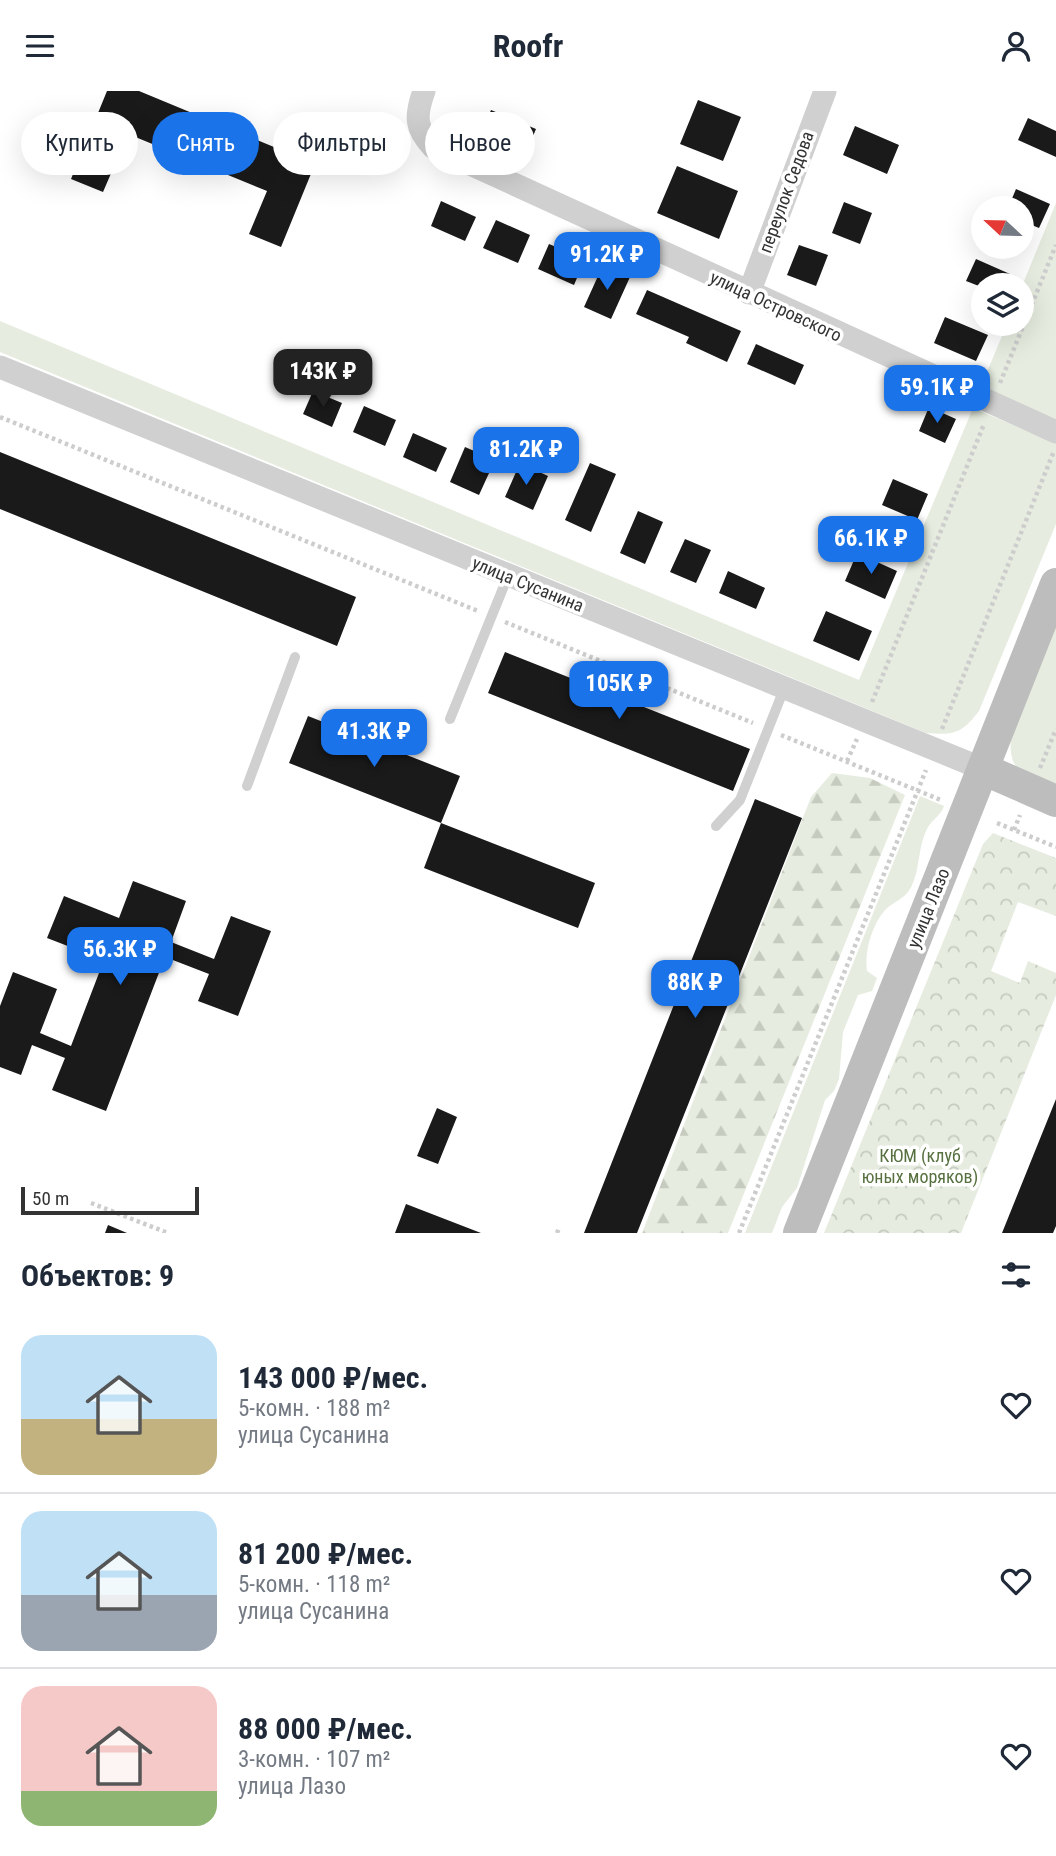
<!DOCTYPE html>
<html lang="ru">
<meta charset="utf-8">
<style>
:root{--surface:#fff;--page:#f2f2f3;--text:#1f2937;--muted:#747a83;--line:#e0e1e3;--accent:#1a73e8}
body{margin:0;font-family:"Roboto Condensed",sans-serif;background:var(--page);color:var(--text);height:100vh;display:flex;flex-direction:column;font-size:26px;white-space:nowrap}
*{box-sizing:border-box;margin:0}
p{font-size:23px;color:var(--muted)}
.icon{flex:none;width:38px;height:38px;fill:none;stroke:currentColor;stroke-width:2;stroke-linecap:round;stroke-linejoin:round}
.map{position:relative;height:1142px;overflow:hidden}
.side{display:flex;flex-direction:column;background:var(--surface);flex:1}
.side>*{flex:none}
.banner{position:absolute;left:21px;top:21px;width:700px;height:63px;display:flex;gap:14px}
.needle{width:46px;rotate:292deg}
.fabs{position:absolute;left:971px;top:105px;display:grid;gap:14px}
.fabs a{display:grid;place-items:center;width:63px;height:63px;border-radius:50%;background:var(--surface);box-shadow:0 7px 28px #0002;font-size:35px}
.scale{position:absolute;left:21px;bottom:18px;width:178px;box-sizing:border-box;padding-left:7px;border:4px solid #333;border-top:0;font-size:19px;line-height:24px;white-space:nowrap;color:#333;-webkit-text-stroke:5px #fff;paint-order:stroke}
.price{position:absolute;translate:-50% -60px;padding:0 16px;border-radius:14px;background:var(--accent);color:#fff;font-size:23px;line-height:46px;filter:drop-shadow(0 2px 4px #0008)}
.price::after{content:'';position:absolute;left:50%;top:42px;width:21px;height:16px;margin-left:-10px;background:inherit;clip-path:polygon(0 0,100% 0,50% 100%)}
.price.on{background:#222;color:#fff}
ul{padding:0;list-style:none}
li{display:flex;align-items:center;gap:21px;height:175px;padding:0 21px}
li+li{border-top:2px solid var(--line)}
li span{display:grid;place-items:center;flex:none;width:196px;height:140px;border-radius:21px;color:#555}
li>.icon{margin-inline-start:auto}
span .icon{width:84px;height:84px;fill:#fffc;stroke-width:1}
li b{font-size:30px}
h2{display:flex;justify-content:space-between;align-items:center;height:84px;padding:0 21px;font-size:30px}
.pill{padding:0 24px;border-radius:32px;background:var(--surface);box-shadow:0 7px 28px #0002;font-size:24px;line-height:63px}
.pill.on{background:var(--accent);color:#fff}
header{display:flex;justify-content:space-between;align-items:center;height:91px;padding:0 21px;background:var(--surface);font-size:32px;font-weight:700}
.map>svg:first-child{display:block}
</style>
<header><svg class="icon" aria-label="menu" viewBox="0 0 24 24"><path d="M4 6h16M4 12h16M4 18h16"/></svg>Roofr<svg class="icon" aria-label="person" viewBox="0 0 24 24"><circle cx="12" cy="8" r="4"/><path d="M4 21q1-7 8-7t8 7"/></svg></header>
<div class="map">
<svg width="1056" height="1142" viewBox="0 0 1056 1142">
<defs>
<pattern id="forest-firs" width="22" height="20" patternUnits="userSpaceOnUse" patternTransform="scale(1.75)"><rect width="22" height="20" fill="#e6ecdf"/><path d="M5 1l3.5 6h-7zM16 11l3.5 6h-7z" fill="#c6cbc0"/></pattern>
<pattern id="park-crowns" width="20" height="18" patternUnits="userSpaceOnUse" patternTransform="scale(1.75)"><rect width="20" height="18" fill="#e6ecdf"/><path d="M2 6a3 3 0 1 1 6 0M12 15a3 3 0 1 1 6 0" fill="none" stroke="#c6cbc0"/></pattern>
</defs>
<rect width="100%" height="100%" fill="#fff"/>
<path fill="#e6ecdf" d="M1056 112V333L979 300 1007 233H1022V195Z
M0 230 859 589 973 317 1056 352V433L979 620C961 643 955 644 926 642L0 261Z
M1056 522V696C1043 690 1022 686 1014 672 998 640 1043 555 1056 522Z
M920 705 944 715C941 724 933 728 928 736 917 756 921 779 910 798 904 808 893 811 885 819 872 834 864 861 867 880L877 887 872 900 858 904 843 941 839 988 834 1000 825 1009 797 1097 782 1116 772 1142H745Z"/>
<path fill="url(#forest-firs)" d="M832 682 870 687 905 704 728 1142H642L811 706Z"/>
<path fill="url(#park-crowns)" d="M993 742 1056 767V825L1018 811 991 880 1020 892 1028 870 1056 882V904L961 1142H824L983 753Z"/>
<path fill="#1a1a1a" d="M107 0H139L315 73 281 156 249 143 267 100 128 43 103 101 71 88Z
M698 9 741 26 723 70 680 53Z
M491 19 536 38 523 69 478 50Z
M1028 27 1056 40V66L1018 49Z
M855 35 899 54 887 83 843 64Z
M677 75 738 100 719 148 657 122Z
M1016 98 1050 113 1039 137 1022 130V117H1008Z
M441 110 476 126 465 150 431 135Z
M844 111 872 122 860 153 832 142Z
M496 129 530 144 518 172 483 157Z
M549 153 585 168 574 194 538 178Z
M799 154 828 164 816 195 787 184Z
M976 168 1010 183 1005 194H984V197L966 190Z
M603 174 630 186 611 228 584 216Z
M647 199 741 240 727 271 686 252 689 246 636 223Z
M945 226 988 244 976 270 934 252Z
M756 253 804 274 795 294 747 273Z
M313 300 342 312 332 336 303 323Z
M364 315 396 329 385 355 353 341Z
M929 316 956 328 945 352 919 340Z
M413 342 447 357 436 381 403 366Z
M465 356 495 369 479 404 450 391Z
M0 361 356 506 337 555 0 418Z
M520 372 548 385 533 419 505 406Z
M590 372 616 383 591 441 565 429Z
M893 388 928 403 917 429 882 414Z
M638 420 663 431 645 473 620 462Z
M685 448 711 459 696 492 670 481Z
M857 462 897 480 885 508 845 490Z
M728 480 765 497 756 518 719 502Z
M826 520 872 540 859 570 813 550Z
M505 561 750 658 733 700 488 602Z
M308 625 460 685 441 732 289 672Z
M755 708 802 727 637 1142H584Z
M441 732 595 792 578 837 424 777Z
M133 790 186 810 171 851 214 868 231 825 271 840 238 925 198 910 209 883 165 866 106 1020 52 999 65 967 32 954 21 984 0 976V915L13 881 57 898 40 942 71 955 104 869 47 847 64 805 119 827Z
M1056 1008V1135L1053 1142H1002Z
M437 1017 457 1026 438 1073 417 1065Z
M406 1113 481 1142H395Z
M108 1134 127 1142H105Z"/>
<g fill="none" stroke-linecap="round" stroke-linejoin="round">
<path stroke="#cdcdcd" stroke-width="4.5" stroke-dasharray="3.5 3.5" stroke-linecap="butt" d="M1000 292 1056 154
M0 326 478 520
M505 531 753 632
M872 611 984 333
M942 638 1054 360
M781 644 941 709
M847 670 857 648
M1040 677 1056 638
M997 732 1056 756
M1014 739 1020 724
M91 1112 168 1142
M557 1142 559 1137
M739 1142 926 679"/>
<path stroke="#d0d0d0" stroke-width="10" d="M450 628 508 485
M247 695 295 566
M716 735 740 709 784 598"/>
<path stroke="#d0d0d0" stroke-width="23" d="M424 0C415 25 415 37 433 56L1056 341
M749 202 825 0
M0 276 983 678"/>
<path stroke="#bdbdbd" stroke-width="32" d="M983 678 1056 710
M799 1142 1056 493"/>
</g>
<g text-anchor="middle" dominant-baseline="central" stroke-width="7" stroke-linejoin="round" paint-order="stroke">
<g font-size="18" fill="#333" stroke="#fff">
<text transform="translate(786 101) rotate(-70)">переулок Седова</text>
<text transform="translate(776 215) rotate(25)">улица Островского</text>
<text transform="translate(528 493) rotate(22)">улица Сусанина</text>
<text transform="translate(928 817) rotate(-68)">улица Лазо</text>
</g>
<g font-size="18" fill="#56703f" stroke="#fff">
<text x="920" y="1064">КЮМ (клуб<tspan x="920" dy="21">юных моряков)</tspan></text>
</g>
</g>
</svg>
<div class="fabs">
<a><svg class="needle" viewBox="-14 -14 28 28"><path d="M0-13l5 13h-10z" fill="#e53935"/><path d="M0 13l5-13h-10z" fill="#747a83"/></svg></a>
<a><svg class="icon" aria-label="layers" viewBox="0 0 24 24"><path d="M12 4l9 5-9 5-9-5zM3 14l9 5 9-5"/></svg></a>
</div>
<div class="scale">50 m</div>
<b class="price" style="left:607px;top:201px">91.2K ₽</b>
<b class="price on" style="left:323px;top:318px">143K ₽</b>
<b class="price" style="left:937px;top:334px">59.1K ₽</b>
<b class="price" style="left:526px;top:396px">81.2K ₽</b>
<b class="price" style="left:871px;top:485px">66.1K ₽</b>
<b class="price" style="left:619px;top:630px">105K ₽</b>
<b class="price" style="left:374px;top:678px">41.3K ₽</b>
<b class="price" style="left:120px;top:896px">56.3K ₽</b>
<b class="price" style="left:695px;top:929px">88K ₽</b>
<div class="banner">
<a class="pill">Купить</a>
<a class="pill on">Снять</a>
<a class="pill">Фильтры</a>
<a class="pill">Новое</a>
</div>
</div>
<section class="side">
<h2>Объектов: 9<svg class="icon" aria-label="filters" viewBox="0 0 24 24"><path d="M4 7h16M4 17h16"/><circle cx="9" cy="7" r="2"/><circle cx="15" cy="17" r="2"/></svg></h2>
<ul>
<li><span style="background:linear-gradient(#bfe0f5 60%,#c2b280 0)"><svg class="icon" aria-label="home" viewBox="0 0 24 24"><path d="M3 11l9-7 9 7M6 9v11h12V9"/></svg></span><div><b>143 000 ₽/мес.</b><p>5-комн. · 188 m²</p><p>улица Сусанина</p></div><svg class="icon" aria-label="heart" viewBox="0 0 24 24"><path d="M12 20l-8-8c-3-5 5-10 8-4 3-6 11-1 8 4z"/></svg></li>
<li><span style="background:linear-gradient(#bfe0f5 60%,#9aa5b1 0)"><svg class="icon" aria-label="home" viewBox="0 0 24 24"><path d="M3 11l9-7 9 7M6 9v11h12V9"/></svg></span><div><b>81 200 ₽/мес.</b><p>5-комн. · 118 m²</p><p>улица Сусанина</p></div><svg class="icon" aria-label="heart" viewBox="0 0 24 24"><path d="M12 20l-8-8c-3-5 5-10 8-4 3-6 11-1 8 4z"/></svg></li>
<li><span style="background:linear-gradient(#f6c9c9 75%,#8fb573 0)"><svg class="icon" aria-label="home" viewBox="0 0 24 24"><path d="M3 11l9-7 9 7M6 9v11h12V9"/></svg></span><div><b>88 000 ₽/мес.</b><p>3-комн. · 107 m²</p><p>улица Лазо</p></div><svg class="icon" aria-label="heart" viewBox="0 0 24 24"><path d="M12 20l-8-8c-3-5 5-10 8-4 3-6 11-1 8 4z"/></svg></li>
</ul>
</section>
